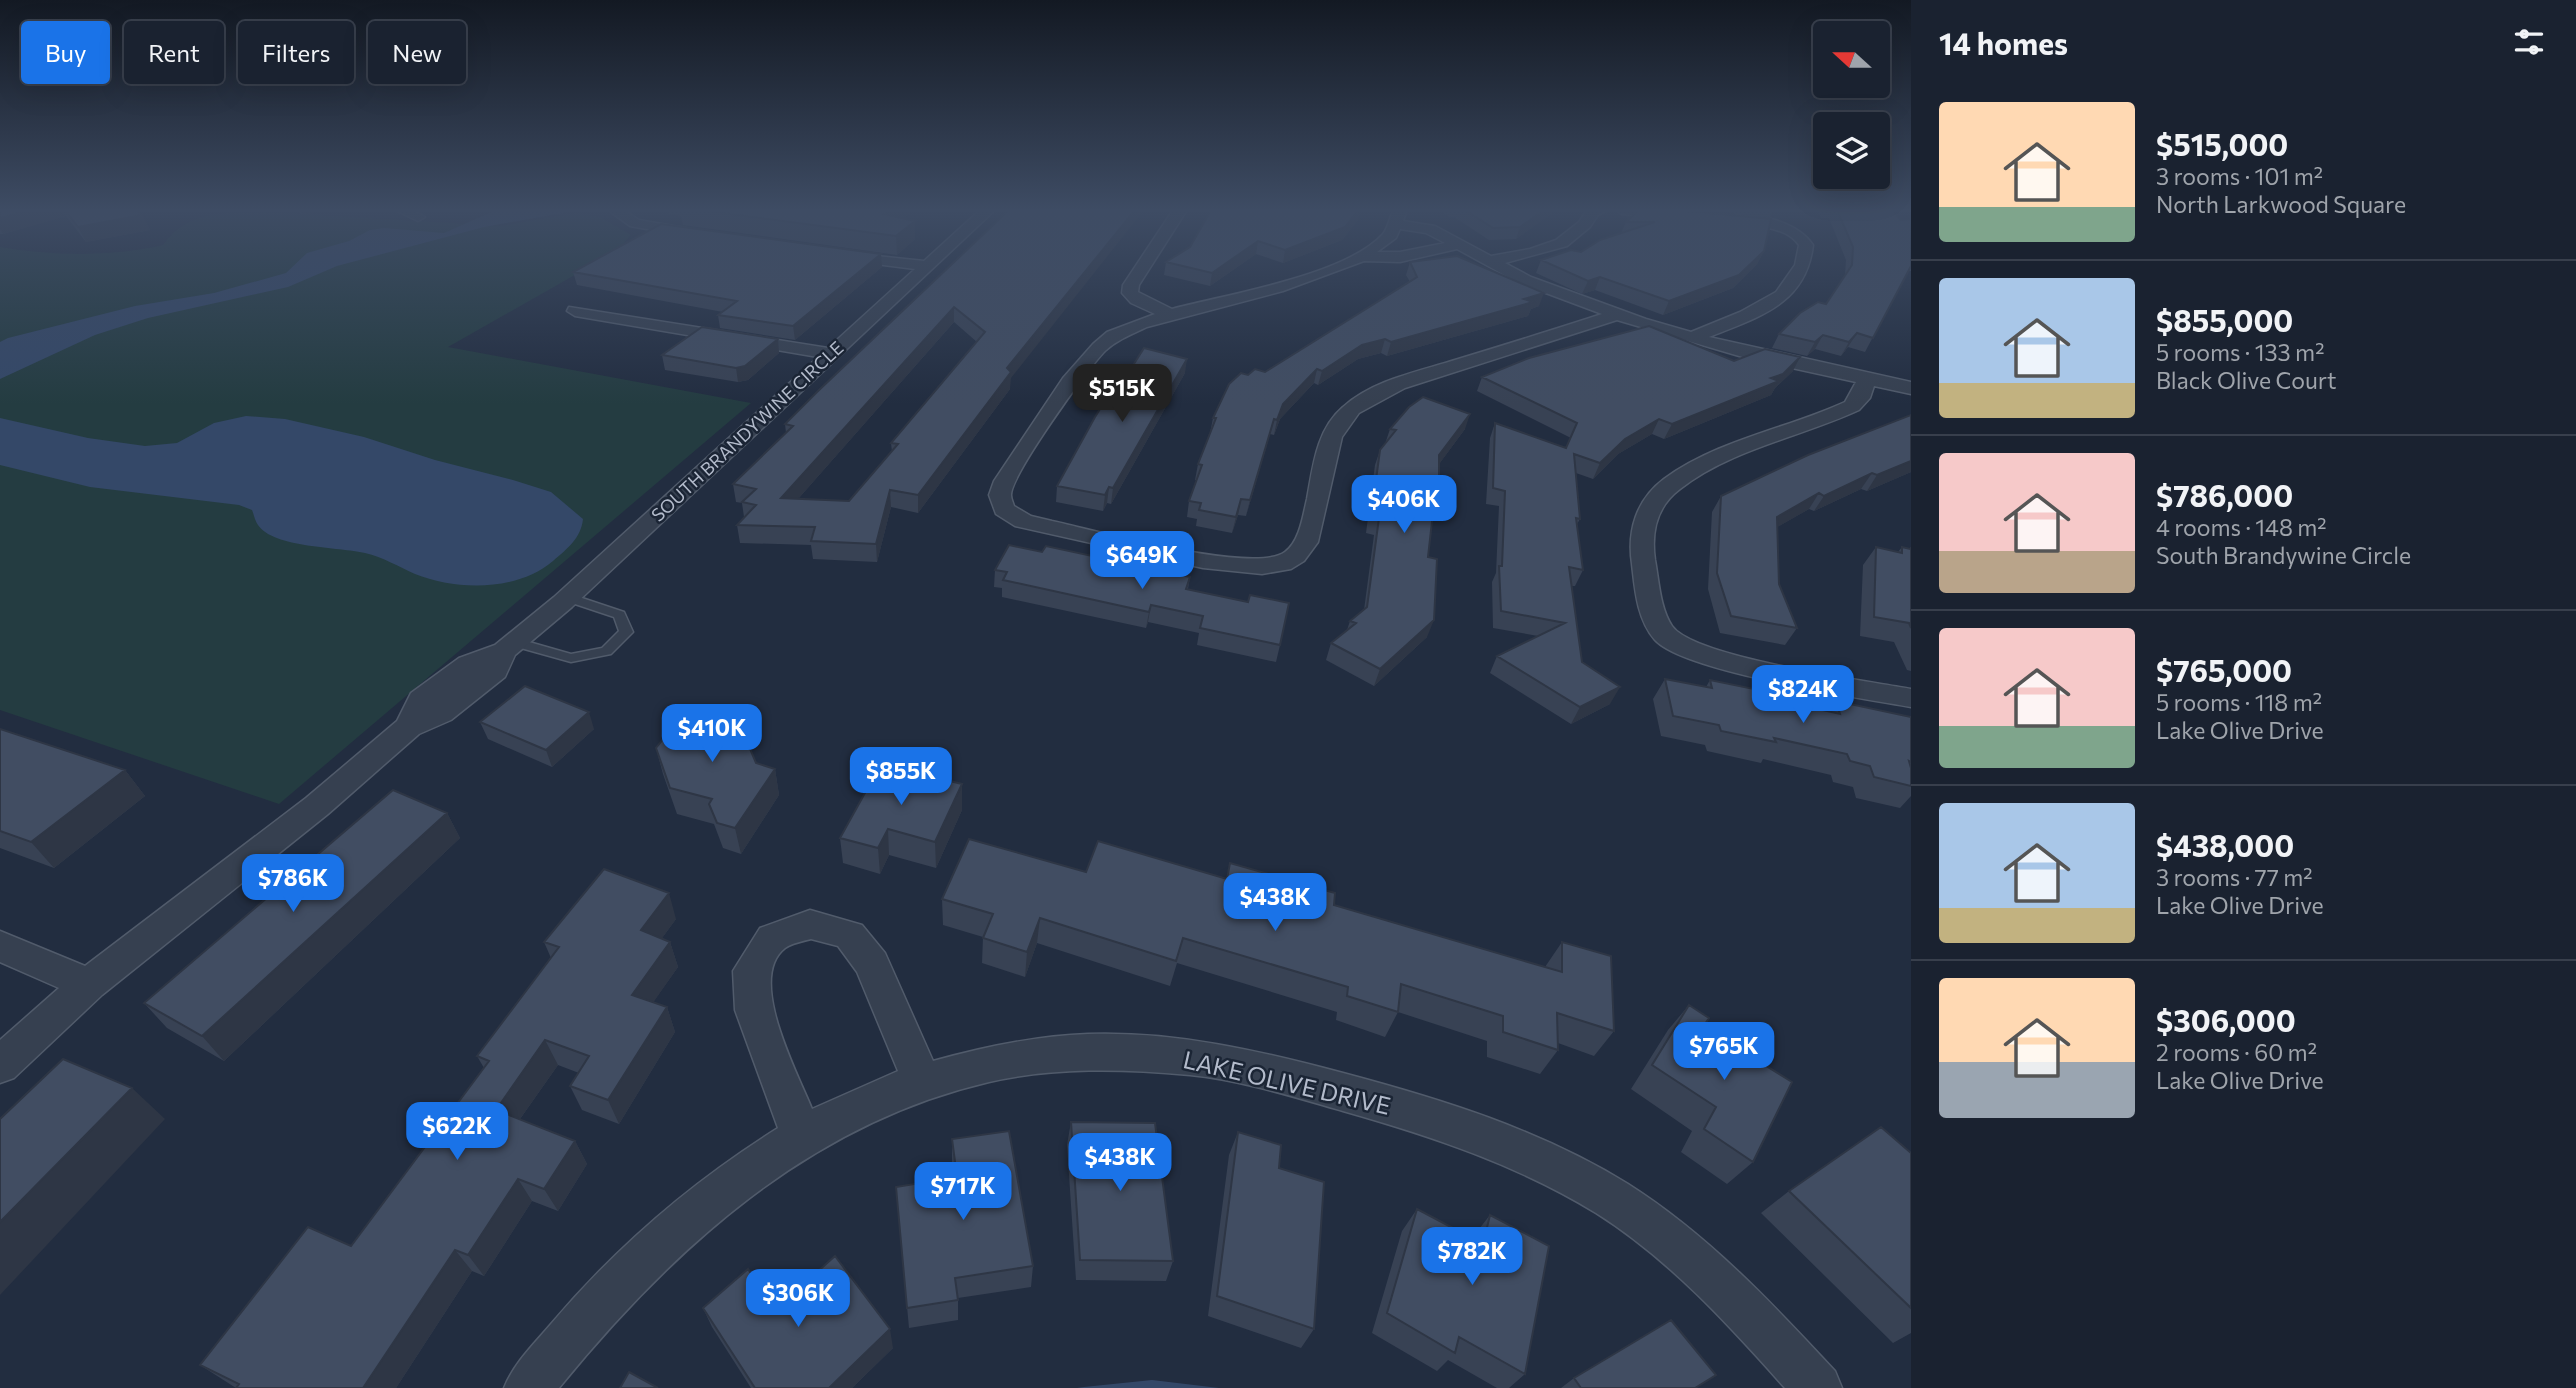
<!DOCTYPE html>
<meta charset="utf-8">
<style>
:root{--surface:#1a2230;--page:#232a38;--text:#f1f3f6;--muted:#9fa4ab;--line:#383f4c;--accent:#1a73e8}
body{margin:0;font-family:Commissioner,sans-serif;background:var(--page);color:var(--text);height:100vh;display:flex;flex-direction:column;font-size:26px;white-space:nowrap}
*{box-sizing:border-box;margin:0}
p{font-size:23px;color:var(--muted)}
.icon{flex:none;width:38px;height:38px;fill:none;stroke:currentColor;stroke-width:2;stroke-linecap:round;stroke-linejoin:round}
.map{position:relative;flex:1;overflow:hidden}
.drawer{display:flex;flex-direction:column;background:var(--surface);width:665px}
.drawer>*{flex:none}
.banner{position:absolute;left:21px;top:21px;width:665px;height:63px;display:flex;gap:14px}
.needle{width:46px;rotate:291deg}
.buttons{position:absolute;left:1813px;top:21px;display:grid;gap:14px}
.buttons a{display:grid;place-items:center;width:77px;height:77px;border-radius:7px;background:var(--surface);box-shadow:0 7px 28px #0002,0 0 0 2px var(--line);font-size:35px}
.price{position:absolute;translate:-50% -60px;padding:0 16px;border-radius:14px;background:var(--accent);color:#fff;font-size:23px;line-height:46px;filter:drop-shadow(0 2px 4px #0008)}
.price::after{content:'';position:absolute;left:50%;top:42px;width:21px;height:16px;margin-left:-10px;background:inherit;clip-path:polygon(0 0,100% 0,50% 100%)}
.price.on{background:#222;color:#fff}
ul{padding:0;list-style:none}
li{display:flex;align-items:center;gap:21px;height:175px;padding:0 28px}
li+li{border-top:2px solid var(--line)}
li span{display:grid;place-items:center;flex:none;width:196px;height:140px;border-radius:7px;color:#555}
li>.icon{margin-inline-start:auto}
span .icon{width:84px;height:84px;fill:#fffc;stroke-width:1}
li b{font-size:30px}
h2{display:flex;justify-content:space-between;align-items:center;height:84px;padding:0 28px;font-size:30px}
.pill{padding:0 24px;border-radius:7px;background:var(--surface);box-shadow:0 7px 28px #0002,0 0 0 2px var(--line);font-size:24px;line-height:63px}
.pill.on{background:var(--accent);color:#fff}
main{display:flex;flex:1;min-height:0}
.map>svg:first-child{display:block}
</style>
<main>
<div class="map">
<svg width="1911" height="1388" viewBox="0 0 1911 1388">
<rect width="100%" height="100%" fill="#222d40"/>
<path fill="#243c41" d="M267 212 501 226 576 213 600 217 631 235 617 251 448 347 751 403 279 804 0 710V247C53 256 110 257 163 245 189 208 227 214 267 212Z"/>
<path fill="#344868" d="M496 210H579L484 227 337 266 288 287 148 318 95 335 0 379V342L8 338 135 306 214 293 286 273 307 253 349 241 370 230 384 228 444 233Z
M246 416 285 419 364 437 435 460 513 480 551 492 583 519C581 538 568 548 553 561 518 591 457 591 415 574 399 567 383 557 365 553 340 547 273 548 258 525 255 521 254 515 252 510L239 505 90 487 0 465V418L88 438 145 446 177 443 214 423Z
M1152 1380 1219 1388H1077L1084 1387Z"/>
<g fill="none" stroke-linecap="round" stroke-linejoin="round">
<g stroke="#515b6b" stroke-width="3">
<path id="lane" d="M567 593 624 612 633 632 611 654 571 662 510 645 508 642 515 638 571 654 602 648 619 631 614 617 563 600 561 597 563 594Z"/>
</g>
<g stroke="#515b6b" stroke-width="3">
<path id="street" d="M395 210H413L425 217 418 221Z
M608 210H624L639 220 690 229 697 233 690 237 630 226Z
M980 210H995L572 607 515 655 505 677 451 720 419 734 328 814 102 995 14 1078 0 1083V1040L59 988 0 962V931L85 966 306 798 397 721 411 693 459 658 495 645 554 597 818 357 575 316 567 311 569 307 828 348 915 269 844 260 839 258V252L924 261Z
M1173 210H1187L1139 285 1138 292 1172 309C1227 294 1345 276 1383 234 1388 228 1390 217 1393 210H1407L1403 221 1435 226 1491 256 1530 249 1556 240 1579 222 1587 210H1608L1598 215 1590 227 1567 246 1505 263 1531 277 1646 319 1691 332 1740 312 1776 292 1795 265 1799 245C1783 223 1750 228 1726 223V217C1754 211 1797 221 1813 245 1806 305 1758 317 1709 337L1911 382V394L1874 386 1870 398 1859 410C1801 437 1731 449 1680 489 1657 506 1651 532 1655 560 1659 581 1660 608 1672 626 1694 658 1868 681 1911 689V707C1861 698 1684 672 1655 640 1637 619 1635 590 1632 564 1627 531 1636 500 1664 479 1717 440 1786 429 1845 402L1856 382 1746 358 1617 320 1405 388 1359 413 1342 437 1318 542 1304 561 1291 569 1262 574 1203 568 1015 526 996 514 989 495 994 481 1063 378 1093 344 1107 332 1155 314 1131 303 1122 293 1123 285ZM1400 229 1426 233 1445 243 1400 252H1377L1396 238ZM1457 249 1519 283 1602 314C1553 330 1504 345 1455 360 1417 372 1373 380 1343 407 1316 430 1313 467 1307 499 1303 515 1300 541 1285 552 1254 575 1094 530 1052 521L1031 516 1014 506C1013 502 1011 499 1011 495 1011 475 1088 368 1105 351 1117 340 1132 334 1147 327L1283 291 1364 261 1400 262Z
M1615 210H1660L1680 215 1673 219 1622 214Z
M810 910 862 925 885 953 933 1061C983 1047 1035 1036 1088 1034 1175 1031 1260 1051 1343 1073 1441 1099 1541 1130 1628 1184 1707 1234 1772 1303 1835 1371L1842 1388H1785C1728 1324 1669 1259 1596 1213 1518 1165 1431 1136 1343 1111 1294 1097 1241 1080 1190 1075 1124 1069 1054 1067 989 1082 809 1124 673 1248 559 1388H504C514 1363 534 1344 551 1324 617 1246 692 1182 778 1128L735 1010 733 971 760 928ZM811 939 838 946 857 972 898 1071 812 1109C798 1074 746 978 785 948 792 943 803 941 811 939Z"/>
</g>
<use href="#lane" fill="#364050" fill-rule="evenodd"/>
<use href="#street" fill="#364050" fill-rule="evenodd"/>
</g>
<path fill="#384254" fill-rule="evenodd" d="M0 210H137L142 215 150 230 86 242 66 216 3 234H0Z
M293 210H324L303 215Z
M668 210H914L903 218 915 239 897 255 683 225 681 216 669 214Z
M1009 210 1010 389 918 513 891 507 877 562 813 559 811 545 740 543 737 525 744 517 742 503 736 502 733 484 786 433 785 424ZM954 322 977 342 891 443 892 452 849 501 798 499Z
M1441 210H1556L1516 239 1489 240 1454 217H1449Z
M1697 210H1773L1769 219 1764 251 1757 264 1733 288 1663 315 1595 290 1582 294 1536 273 1541 260 1581 252 1621 233 1626 222 1761 218 1715 210Z
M1816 210H1892L1901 220 1911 219V271H1908L1865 352 1848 347 1841 356 1815 349 1807 356 1772 348 1779 334 1826 304 1845 275 1846 260 1829 218H1821Z
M1358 220 1342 240 1283 263 1256 254 1210 286 1164 275 1166 262 1190 247Z
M1410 262 1539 306 1531 309 1528 316 1387 356 1381 353 1358 359 1318 385 1314 383 1280 419 1274 435 1270 434 1246 516 1238 515 1232 533 1196 526 1197 519 1187 517 1189 501 1197 480H1195L1198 464 1210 433 1213 418 1248 375 1265 372 1410 282 1406 275Z
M882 267 795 340 720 328 718 315 723 312 577 285 573 272Z
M778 339 779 353 748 380 738 382 665 370 662 355Z
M1734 361 1793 371 1775 388 1771 395 1664 439 1652 434 1618 454 1593 479 1576 473 1580 519 1577 524 1583 570 1575 586H1572L1582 662 1610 704 1571 724 1490 673 1497 656 1538 636 1493 628 1492 582 1496 573 1499 506 1486 504 1490 438 1495 423 1566 448 1571 438 1477 391 1482 377Z
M1185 373 1111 504 1107 503 1103 511 1056 502 1057 486 1115 394Z
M1911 415V472L1867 491 1861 489 1814 511 1809 509 1777 527 1779 584 1797 628 1785 645 1720 633 1708 589 1712 512 1721 496Z
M1390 429H1465L1439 464V487L1434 499 1428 557 1427 637 1374 686 1326 660 1331 643 1347 630 1350 621 1364 610 1374 535 1366 533 1375 465 1380 450 1385 444Z
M1876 547 1898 552 1902 547 1910 549 1911 548V671L1907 670 1894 642 1860 636 1863 565Z
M1042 552 1190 577 1188 589 1280 645 1276 662 1197 645 1199 633 1148 622 1146 628 1002 597V588L994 587 995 570Z
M1665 679 1706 687 1710 680 1761 696 1829 711 1836 701 1911 717V796L1900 808 1856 798 1853 787 1833 782 1831 775 1763 759 1761 763 1707 751 1705 745 1661 736 1653 699Z
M480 722 594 729 552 767 488 739Z
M0 729 125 770 145 796 54 868 0 848Z
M734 740 756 763 775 769 779 795 741 854 723 848 714 824 677 814 663 774 656 748Z
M962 784V810L936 868 889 855 880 874 843 863 840 838Z
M447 813 460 838 224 1061 167 1028 144 1003Z
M1086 872 1226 878 1334 905 1545 967 1562 942 1614 1031 1594 1056 1558 1043V1050L1540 1074 1487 1057V1041L1398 1012 1385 1037 1336 1020 1337 1012 1177 963 1170 986 1037 943 1025 977 982 963 983 937 943 925 942 899Z
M676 919 662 938 670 942 678 967 653 1002 667 1007 675 1032 619 1124 582 1110 570 1086 579 1073 558 1065 520 1119 575 1141 587 1164 558 1211 532 1201 484 1276 472 1271 396 1388H236L200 1365 351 1246 484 1068 477 1056 551 958 544 942Z
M1689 1005 1705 1024 1731 1044 1753 1162 1727 1184 1681 1152 1692 1131 1631 1089 1668 1030Z
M1071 1122 1173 1261 1166 1281 1076 1280 1067 1145Z
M1238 1132 1279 1168 1314 1329 1301 1348 1208 1316 1229 1155Z
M952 1139 1033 1266 1031 1287 958 1298V1320L909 1328 896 1187 954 1178 952 1162Z
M1911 1153V1333L1893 1343 1761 1213 1789 1191Z
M1417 1209 1472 1238 1490 1215 1525 1374 1509 1388H1497L1448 1360 1437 1371 1372 1333 1402 1231Z
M703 1308 776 1309 893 1348 852 1388H751L712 1327Z
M1574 1378 1696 1388H1561Z"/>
<path fill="#2e3645" d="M30 210H63L66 216 3 234 0 229V218Z
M301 210H324L303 215Z
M890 210H914L885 233 884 214Z
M1135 210H1144L1011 378 1010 389 918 513V495L1007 368Z
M1359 210H1360L1358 220 1342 240 1283 263 1285 250Z
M1544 210H1556L1516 239 1520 227Z
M142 215 150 230 86 242 78 227Z
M915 221V239L897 255 896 236Z
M1258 241 1256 254 1210 286 1212 273Z
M1764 251 1757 264 1733 288 1663 315 1669 301Z
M881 254 882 267 795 340 793 326Z
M1600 277 1595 290 1582 294 1588 281Z
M1544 293 1539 306 1531 309 1528 316 1387 356 1391 342Z
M954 307V322L783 516 781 498Z
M1857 333 1848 347 1841 356 1849 342Z
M1823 335 1815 349 1807 356 1815 342Z
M778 339 779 353 748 380 738 382 736 368Z
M1385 339 1381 353 1358 359 1318 385 1322 371 1362 345Z
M1800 357 1793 371 1775 388 1771 395 1664 439 1672 424 1771 378Z
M1187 359 1185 373 1111 504 1113 488Z
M1317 369 1314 383 1280 419 1274 435 1277 420 1283 404Z
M1470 414 1465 429 1434 471 1439 455Z
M1274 419 1270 434 1246 516 1250 500Z
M1659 419 1652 434 1618 454 1593 479 1600 463 1625 439Z
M1911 461V472L1867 491 1877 475Z
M1872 473 1861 489 1814 511 1824 496Z
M1109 487 1107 503 1103 511 1105 495Z
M890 490 891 507 877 562 876 544Z
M1819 493 1809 509 1767 533 1777 517Z
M1241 499 1238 515 1232 533 1236 517Z
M1151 605 1148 622 1146 628 1149 612Z
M1434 620 1427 637 1374 686 1380 669Z
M1620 687 1610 704 1571 724 1580 707Z
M589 712 594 729 552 767 546 750Z
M775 769 779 795 741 854 735 828Z
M125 770 145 796 54 868 31 842Z
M962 784V810L936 868 935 842Z
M447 813 460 838 224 1061 202 1036Z
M888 829 889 855 880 874 878 848Z
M669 893 676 919 649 956 641 930Z
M1040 918 1037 943 1025 977 1027 952Z
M670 942 678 967 641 1020 632 995Z
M667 1007 675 1032 619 1124 608 1100Z
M545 1040 558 1065 510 1133 496 1110Z
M132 1088 165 1119 0 1295V1222Z
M575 1141 587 1164 558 1211 544 1189Z
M518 1179 532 1201 484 1276 468 1255Z
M455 1250 472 1271 396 1388H363Z
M890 1329 893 1348 852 1388H829Z"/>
<path fill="#414d62" stroke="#2e3645" stroke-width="2" fill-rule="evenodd" d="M0 210H30L0 218Z
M65 210H137L142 215 78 227Z
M700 210H890L884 214 915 221 896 236Z
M1009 210 1016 211 1018 210H1135L1007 368 1011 372 918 495 890 490 876 544 811 541 815 527 737 525 756 505 742 502 756 489 733 484 793 426 785 424 817 392ZM954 307 985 332 891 443 898 444 849 501 781 498Z
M1211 210H1359L1345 227 1285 250 1258 241 1212 273 1166 262 1190 247Z
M1465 210H1544L1520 227 1493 228Z
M1639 210H1676L1771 219 1764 251 1739 275 1669 301 1600 277 1588 281 1541 260 1571 250 1581 252 1600 240 1655 222H1626Z
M1837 210H1892L1901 220 1911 219V266L1873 338 1857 333 1849 342 1823 335 1815 342 1779 334 1800 313 1818 302 1826 304 1852 265 1853 247Z
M661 224 881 254 793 326 718 315 737 301 573 272Z
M1457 256 1544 293 1524 299 1533 302 1391 342 1385 339 1362 345 1322 371 1317 369 1283 404 1277 420 1274 419 1250 500 1241 499 1236 517 1199 510 1201 503 1189 501 1202 465 1198 464 1216 418H1213L1229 384 1241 373 1248 375 1255 369 1265 372 1417 277 1410 262Z
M1649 326 1734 361 1765 349 1800 357 1783 374 1771 378 1779 381 1672 424 1659 419 1625 439 1600 463 1574 454 1580 519 1576 518 1583 570 1569 567 1582 662 1620 687 1580 707 1497 656 1565 623 1501 611 1499 566H1502L1505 491 1493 488 1495 423 1566 448 1577 423 1482 377 1529 358Z
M702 327 778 339 745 366 736 368 662 355Z
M1144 348 1187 359 1113 488 1109 487 1105 495 1057 486 1095 417 1110 393 1115 394Z
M1423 397 1470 414 1439 455V487L1436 486 1428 557 1437 559 1434 620 1380 669 1331 643 1356 623 1350 621 1367 607 1379 518 1371 517 1380 450 1396 430 1390 429 1409 407Z
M1911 415V461L1877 475 1872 473 1824 496 1819 493 1777 517 1779 584 1797 628 1731 616 1717 573 1721 496 1808 455Z
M1009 545 1042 552 1046 546 1190 577 1186 589 1248 602 1250 595 1289 603 1280 645 1200 628 1203 616 1151 605 1149 612 1003 580 1007 572 995 570Z
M1876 547 1902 553V547L1910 549 1911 548V628L1909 623 1874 617Z
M1665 679 1712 688 1710 680 1759 690 1761 696 1840 714 1836 701 1911 717V762L1909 761 1911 768V786L1874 777 1870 766 1850 761 1847 754 1774 738 1776 742 1721 731 1719 725 1673 716Z
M525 686 589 712 546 750 480 722Z
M708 706 722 709 734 740 748 744 756 763 775 769 735 828 717 823 709 804 712 799 670 788 656 748 684 713Z
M0 729 125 770 31 842 0 831Z
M881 764 962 784 935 842 888 829 878 848 840 838Z
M393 790 447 813 202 1036 144 1003Z
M969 839 1086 872 1098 841 1227 879 1230 863 1335 893 1334 905 1562 972V942L1611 956 1614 1031 1557 1013 1558 1050 1503 1032V1016L1401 984 1398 1012 1347 996 1348 987 1183 938 1176 961 1040 918 1027 952 983 938 993 914 942 899Z
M604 869 669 893 641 930 670 942 632 995 667 1007 608 1100 570 1086 589 1056 545 1040 496 1110 575 1141 544 1189 518 1179 468 1255 455 1250 363 1388H236L239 1384 200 1365 308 1227 351 1246 489 1061 477 1056 559 947 544 942Z
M1689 1005 1709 1018 1705 1024 1733 1041 1731 1044 1792 1082 1753 1162 1704 1129 1716 1107 1652 1065Z
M63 1059 132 1088 0 1222V1119Z
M1071 1122 1155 1123 1173 1261 1080 1260Z
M1881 1127 1911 1153V1308L1789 1191Z
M1009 1131 1033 1266 955 1278 958 1300 907 1308 896 1187 957 1177 952 1139Z
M1238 1132 1281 1145 1279 1168 1324 1182 1314 1329 1217 1296Z
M1417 1209 1483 1244 1490 1215 1549 1246 1525 1374 1459 1337 1455 1353 1387 1313Z
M835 1256 890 1329 829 1388H755L703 1308 748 1269 776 1309Z
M1671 1320 1716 1375 1695 1388H1581L1574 1378Z
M629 1372 658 1388H620Z"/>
<linearGradient id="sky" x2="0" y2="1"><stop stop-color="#131923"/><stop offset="0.52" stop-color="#3e4c64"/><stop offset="1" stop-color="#3e4c64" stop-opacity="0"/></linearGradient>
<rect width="1911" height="404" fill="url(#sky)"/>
<g text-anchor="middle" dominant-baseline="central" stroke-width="5" stroke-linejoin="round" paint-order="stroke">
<g font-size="18" fill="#b3bbcb" stroke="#1b2535">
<text transform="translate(747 431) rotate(-43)">SOUTH BRANDYWINE CIRCLE</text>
</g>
<g font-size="24" fill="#b3bbcb" stroke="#1b2535">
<text transform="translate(1287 1082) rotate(13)">LAKE OLIVE DRIVE</text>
</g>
</g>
</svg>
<div class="buttons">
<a><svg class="needle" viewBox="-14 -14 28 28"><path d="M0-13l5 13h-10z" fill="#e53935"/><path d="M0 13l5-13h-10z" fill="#9fa4ab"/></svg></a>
<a><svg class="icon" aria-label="layers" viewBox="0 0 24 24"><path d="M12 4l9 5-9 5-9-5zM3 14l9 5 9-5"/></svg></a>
</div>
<b class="price on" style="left:1122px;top:424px">$515K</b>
<b class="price" style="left:1404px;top:535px">$406K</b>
<b class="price" style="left:1142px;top:591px">$649K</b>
<b class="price" style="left:1803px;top:725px">$824K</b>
<b class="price" style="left:712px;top:764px">$410K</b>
<b class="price" style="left:901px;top:807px">$855K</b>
<b class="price" style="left:293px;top:914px">$786K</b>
<b class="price" style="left:1275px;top:933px">$438K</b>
<b class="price" style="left:1724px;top:1082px">$765K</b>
<b class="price" style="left:457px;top:1162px">$622K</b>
<b class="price" style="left:1120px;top:1193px">$438K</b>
<b class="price" style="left:963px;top:1222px">$717K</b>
<b class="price" style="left:1472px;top:1287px">$782K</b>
<b class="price" style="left:798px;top:1329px">$306K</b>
<div class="banner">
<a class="pill on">Buy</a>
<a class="pill">Rent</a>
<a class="pill">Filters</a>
<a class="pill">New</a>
</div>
</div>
<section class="drawer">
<h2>14 homes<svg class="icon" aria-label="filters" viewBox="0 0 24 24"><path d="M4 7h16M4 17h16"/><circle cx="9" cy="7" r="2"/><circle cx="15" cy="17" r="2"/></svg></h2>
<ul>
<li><span style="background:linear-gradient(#ffd9b3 75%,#7fa58c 0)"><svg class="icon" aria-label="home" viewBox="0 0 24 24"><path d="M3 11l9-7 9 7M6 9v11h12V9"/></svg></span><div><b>$515,000</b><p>3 rooms · 101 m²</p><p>North Larkwood Square</p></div></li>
<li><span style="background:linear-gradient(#a9c7e8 75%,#c2b280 0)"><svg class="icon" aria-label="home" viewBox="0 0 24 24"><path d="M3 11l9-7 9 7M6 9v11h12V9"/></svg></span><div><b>$855,000</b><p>5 rooms · 133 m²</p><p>Black Olive Court</p></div></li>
<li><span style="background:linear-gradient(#f6c9c9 70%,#b9a48a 0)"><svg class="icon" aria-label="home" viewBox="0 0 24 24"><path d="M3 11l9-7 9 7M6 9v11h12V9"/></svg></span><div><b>$786,000</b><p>4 rooms · 148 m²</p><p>South Brandywine Circle</p></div></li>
<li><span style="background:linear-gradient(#f6c9c9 70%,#7fa58c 0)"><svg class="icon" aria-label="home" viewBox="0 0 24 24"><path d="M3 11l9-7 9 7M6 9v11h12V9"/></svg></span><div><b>$765,000</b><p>5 rooms · 118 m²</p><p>Lake Olive Drive</p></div></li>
<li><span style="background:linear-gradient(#a9c7e8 75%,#c2b280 0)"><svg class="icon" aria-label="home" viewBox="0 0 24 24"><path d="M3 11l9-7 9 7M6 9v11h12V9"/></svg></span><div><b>$438,000</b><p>3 rooms · 77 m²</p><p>Lake Olive Drive</p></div></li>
<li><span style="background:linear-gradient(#ffd9b3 60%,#9aa5b1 0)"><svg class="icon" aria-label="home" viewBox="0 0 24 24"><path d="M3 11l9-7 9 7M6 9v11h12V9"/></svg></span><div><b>$306,000</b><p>2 rooms · 60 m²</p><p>Lake Olive Drive</p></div></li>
</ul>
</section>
</main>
